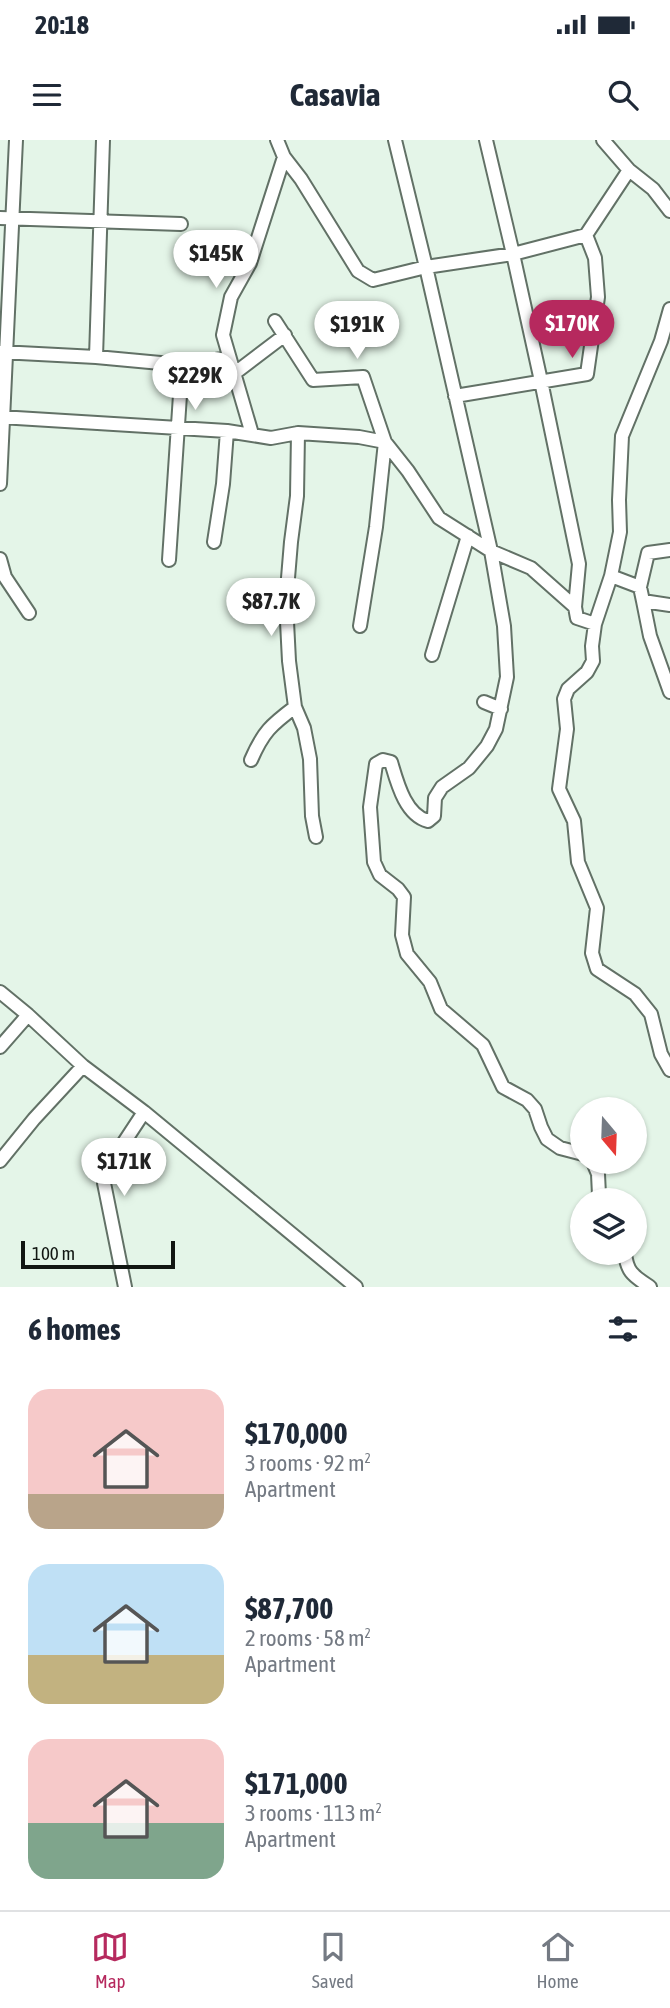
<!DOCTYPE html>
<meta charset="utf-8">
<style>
:root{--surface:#fff;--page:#f2f2f3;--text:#1f2937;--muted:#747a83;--line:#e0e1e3;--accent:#b6295e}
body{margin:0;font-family:"Asap Condensed",sans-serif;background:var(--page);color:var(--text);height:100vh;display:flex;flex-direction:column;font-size:26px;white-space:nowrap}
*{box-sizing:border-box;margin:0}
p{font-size:23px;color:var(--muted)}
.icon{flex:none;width:38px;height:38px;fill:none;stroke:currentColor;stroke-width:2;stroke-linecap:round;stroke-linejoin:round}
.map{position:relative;height:1147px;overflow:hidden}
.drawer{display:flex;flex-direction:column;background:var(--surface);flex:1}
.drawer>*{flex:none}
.needle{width:46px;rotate:161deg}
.fabs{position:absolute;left:570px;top:957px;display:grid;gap:14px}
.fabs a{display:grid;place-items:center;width:77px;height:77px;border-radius:50%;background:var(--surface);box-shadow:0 2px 5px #0004;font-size:35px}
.scale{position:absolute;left:21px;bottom:18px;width:154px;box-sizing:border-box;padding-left:7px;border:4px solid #111612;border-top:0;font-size:19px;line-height:24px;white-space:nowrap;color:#111612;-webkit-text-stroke:5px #e4f5e8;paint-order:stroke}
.price{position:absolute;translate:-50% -60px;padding:0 16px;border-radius:24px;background:#fff;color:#222;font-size:23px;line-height:46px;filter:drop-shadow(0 2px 4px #0008)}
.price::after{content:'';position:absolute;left:50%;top:42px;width:21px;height:16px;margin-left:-10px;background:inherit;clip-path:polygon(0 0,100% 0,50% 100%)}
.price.selected{background:var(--accent);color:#fff}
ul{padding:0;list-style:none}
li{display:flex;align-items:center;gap:21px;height:175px;padding:0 28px}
li span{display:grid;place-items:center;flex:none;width:196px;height:140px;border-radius:21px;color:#555}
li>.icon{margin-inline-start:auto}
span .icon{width:84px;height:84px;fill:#fffc;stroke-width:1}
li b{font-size:30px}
h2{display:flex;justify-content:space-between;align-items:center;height:84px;padding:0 28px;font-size:30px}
.status{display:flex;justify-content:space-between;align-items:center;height:49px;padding:0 35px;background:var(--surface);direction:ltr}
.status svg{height:19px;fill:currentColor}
header{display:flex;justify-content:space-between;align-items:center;height:91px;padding:0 28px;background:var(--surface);font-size:32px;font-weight:700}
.menu{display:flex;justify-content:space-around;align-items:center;height:98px;border-top:2px solid var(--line);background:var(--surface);font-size:19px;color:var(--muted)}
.menu a{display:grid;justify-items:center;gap:4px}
.menu .selected{color:var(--accent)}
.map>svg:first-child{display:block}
</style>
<div class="status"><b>20:18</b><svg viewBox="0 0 49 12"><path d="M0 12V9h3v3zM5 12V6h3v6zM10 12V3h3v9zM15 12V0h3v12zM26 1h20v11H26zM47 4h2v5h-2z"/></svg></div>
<header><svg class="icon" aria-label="menu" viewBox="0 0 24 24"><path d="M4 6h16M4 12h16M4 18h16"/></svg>Casavia<svg class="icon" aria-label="search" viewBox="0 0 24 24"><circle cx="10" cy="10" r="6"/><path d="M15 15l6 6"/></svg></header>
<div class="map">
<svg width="670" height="1147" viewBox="0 0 670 1147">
<rect width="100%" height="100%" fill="#e4f5e8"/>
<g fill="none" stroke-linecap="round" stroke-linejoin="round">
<g stroke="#627166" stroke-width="16">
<path id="minor" d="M395 0 426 127 491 411 504 486 507 537 496 589 487 606 469 628 442 647 435 658 434 676 428 681C405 675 397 642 391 622L383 620 376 624 370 667 374 722 380 735 398 749 404 757 402 795 407 814 430 842 441 869 483 905 503 947 527 960 535 969 541 987 547 999 560 1008 583 1014
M486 0 513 114 541 241 579 424 575 467
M603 0 629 30 653 49 670 71
M284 17 301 39 358 131 373 140 426 127 513 114 586 95 629 30
M0 78 181 84
M670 169 661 201 622 296 619 360 620 392 611 436 595 484 592 506 593 521 587 532 568 549 564 559 567 589 559 649 574 681 578 722 597 768 592 813 597 829 635 854 651 874 661 914 670 930
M275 181 313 240 363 237 385 302 408 331 439 378 491 411 531 428 575 467 577 478 595 484
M0 212 96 217 182 225 229 218
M96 217 103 0
M235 233 285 195
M455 256 587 234 598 157 595 118 586 95
M0 277 227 291 271 298 298 293 359 297 385 302
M298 293 297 356 291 402 286 462 289 521 295 567 304 588 310 619 312 676 316 697
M252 294 223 195 231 157 250 123 284 17 277 0
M0 344 16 0
M214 402 223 344 227 291
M0 419 5 437 29 473
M169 420 182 225
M611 436 640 447 643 461 670 465
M640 447 648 413 670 410
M643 461 650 496 670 552
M360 486 376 387 385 302
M432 515 468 396
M484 562 501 569
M251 620C263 592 271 585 295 567
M0 852 28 875 83 926 144 972 356 1147
M0 907 28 875
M0 1021 34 979 83 926
M593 1022 598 1034 599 1055 606 1060
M625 1113C627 1133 634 1136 650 1147
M125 1147 104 1043 121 1007 144 972"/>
</g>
<use href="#minor" stroke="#fff" stroke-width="12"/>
</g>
</svg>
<div class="fabs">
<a><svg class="needle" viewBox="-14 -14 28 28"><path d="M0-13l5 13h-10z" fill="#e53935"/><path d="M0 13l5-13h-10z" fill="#747a83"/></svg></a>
<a><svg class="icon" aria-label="layers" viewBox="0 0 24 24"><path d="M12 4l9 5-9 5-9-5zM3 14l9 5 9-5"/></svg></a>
</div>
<div class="scale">100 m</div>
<b class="price" style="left:216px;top:150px">$145K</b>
<b class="price selected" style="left:572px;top:220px">$170K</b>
<b class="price" style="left:357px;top:221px">$191K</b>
<b class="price" style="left:195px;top:272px">$229K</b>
<b class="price" style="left:271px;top:498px">$87.7K</b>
<b class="price" style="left:124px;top:1058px">$171K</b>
</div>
<section class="drawer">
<h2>6 homes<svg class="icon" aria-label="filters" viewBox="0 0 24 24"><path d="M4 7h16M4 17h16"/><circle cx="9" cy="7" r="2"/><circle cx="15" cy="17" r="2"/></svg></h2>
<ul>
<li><span style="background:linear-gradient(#f6c9c9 75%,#b9a48a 0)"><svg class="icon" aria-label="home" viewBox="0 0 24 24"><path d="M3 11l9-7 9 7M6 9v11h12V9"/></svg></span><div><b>$170,000</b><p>3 rooms · 92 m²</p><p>Apartment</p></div></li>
<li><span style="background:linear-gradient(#bfe0f5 65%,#c2b280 0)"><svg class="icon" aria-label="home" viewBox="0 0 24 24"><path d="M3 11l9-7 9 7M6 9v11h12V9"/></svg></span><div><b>$87,700</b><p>2 rooms · 58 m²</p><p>Apartment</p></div></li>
<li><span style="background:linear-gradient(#f6c9c9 60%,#7fa58c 0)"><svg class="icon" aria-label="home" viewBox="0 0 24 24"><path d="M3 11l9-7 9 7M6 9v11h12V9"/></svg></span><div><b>$171,000</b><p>3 rooms · 113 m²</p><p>Apartment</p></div></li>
</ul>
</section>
<nav class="menu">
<a class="selected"><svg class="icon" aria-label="map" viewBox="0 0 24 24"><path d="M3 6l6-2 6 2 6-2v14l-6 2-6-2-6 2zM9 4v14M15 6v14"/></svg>Map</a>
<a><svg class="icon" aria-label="saved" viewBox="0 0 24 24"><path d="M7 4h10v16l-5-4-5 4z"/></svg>Saved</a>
<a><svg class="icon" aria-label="home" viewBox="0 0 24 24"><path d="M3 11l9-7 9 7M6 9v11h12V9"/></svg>Home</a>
</nav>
